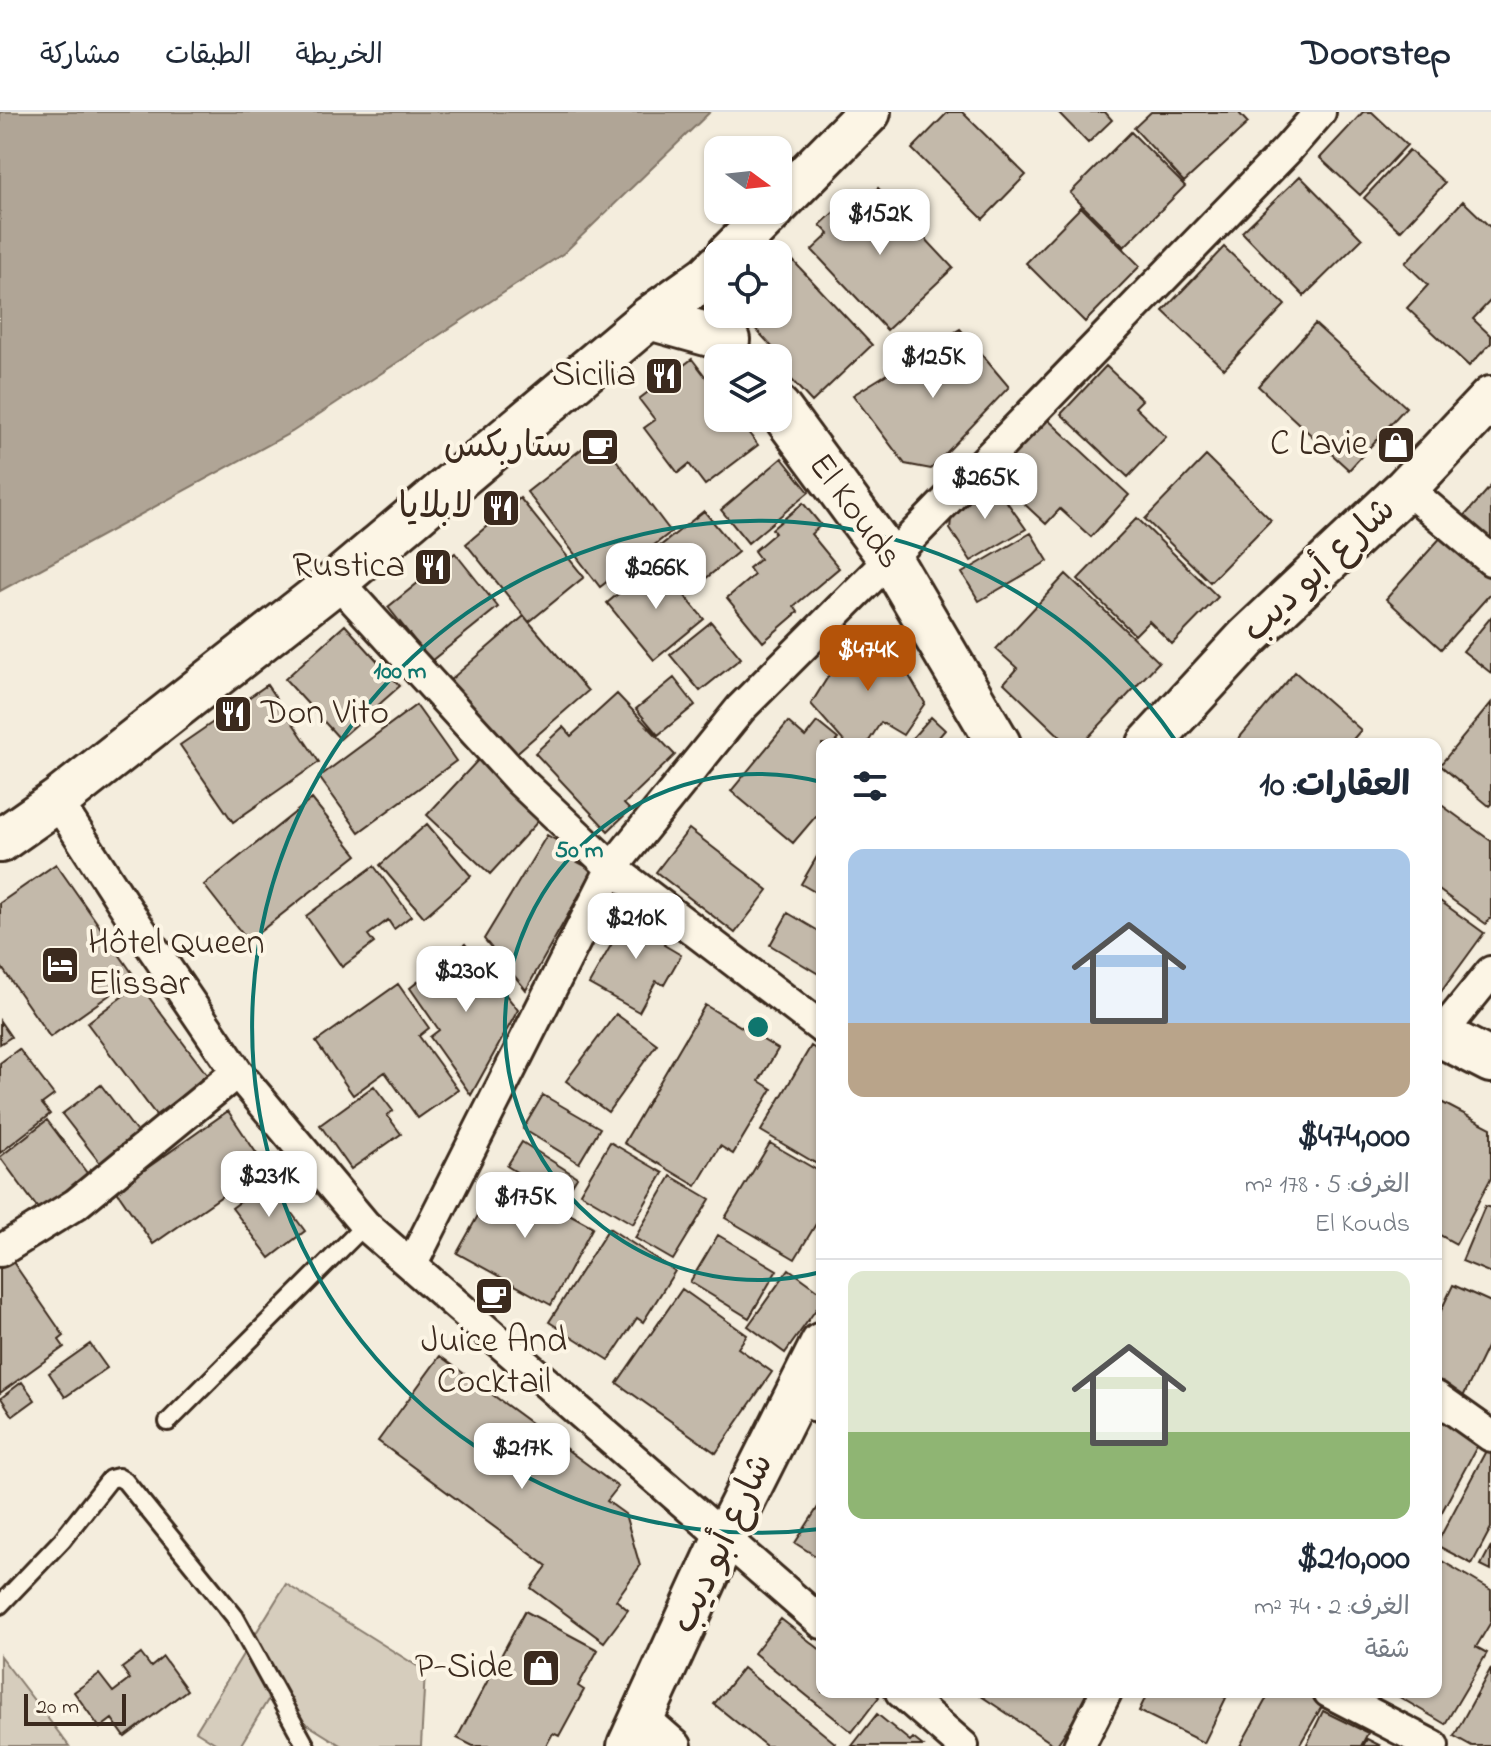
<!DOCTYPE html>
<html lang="ar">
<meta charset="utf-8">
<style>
:root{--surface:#fff;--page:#f6f6f7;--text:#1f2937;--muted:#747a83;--line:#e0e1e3;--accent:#b45309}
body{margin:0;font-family:"Indie Flower","Playpen Sans Arabic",sans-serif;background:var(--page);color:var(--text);direction:rtl;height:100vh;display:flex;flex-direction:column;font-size:30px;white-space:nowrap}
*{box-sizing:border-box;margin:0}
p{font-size:26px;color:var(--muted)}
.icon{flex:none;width:44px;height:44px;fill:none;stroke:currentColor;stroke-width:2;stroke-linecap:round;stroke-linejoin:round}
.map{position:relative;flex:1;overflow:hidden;direction:ltr}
.details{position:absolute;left:816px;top:626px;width:626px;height:960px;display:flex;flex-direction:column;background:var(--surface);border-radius:16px;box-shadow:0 2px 6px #0004;direction:rtl}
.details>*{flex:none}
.needle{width:52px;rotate:105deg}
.fabs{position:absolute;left:704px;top:24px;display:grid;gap:16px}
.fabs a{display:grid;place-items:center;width:88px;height:88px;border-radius:16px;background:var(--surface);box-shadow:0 2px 6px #0004;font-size:40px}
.scale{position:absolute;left:24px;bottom:20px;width:102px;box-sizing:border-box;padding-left:8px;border:4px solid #3b2a1e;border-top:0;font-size:22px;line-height:28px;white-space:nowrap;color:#3b2a1e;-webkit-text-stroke:6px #fcf5e5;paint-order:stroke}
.price{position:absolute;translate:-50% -68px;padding:0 18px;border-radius:16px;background:#fff;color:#222;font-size:26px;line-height:52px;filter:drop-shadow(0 2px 4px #0008)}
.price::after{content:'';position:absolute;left:50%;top:48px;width:24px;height:18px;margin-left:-12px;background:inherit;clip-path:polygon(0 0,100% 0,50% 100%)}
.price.current{background:var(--accent);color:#fff}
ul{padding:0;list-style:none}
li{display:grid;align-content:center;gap:16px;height:424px;padding:0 32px}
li+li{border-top:2px solid var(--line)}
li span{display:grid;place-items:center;height:248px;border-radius:16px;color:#555}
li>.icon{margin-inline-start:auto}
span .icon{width:144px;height:144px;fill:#fffc;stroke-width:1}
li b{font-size:34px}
h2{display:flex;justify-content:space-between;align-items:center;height:96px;padding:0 32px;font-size:34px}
header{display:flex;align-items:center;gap:48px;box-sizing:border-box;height:112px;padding:0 40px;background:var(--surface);border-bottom:2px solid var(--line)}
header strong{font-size:38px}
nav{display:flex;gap:44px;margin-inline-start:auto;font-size:28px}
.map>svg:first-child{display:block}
</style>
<header>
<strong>Doorstep</strong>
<nav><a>الخريطة</a><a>الطبقات</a><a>مشاركة</a></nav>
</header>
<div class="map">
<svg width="1491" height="1634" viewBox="0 0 1491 1634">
<rect width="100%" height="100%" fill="#f4eddd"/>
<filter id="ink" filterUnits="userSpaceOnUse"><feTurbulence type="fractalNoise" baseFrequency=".0125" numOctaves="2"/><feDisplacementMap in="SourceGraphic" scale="16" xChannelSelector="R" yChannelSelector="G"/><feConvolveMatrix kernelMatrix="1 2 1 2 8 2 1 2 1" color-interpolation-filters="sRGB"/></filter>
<g filter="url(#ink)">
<path fill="#d6cdbd" stroke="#887c6e" stroke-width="2" d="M286 1472 425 1559 421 1634H342L268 1588 240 1634H220L196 1619Z
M0 1544 69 1634H0Z"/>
<path fill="#b0a596" stroke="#817466" stroke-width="2" d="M0 0H710L564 141 292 320 0 479Z"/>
<path fill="#c3b9aa" stroke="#3b2a1e" stroke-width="2" d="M948 0H962L1026 63 983 107 912 37Z
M1058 0H1105L1112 8 1088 31Z
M1151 0H1238L1248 11 1184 70 1134 16Z
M1363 0H1372L1407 33 1360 83 1320 46Z
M1131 20 1185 74 1124 135 1070 81Z
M1409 38 1445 71 1400 119 1364 86Z
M1300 64 1362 127 1304 184 1242 120Z
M878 76 953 156 887 218 812 138 829 122 820 113 847 88 856 96Z
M1463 89 1491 116V188L1473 207 1491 224V231L1469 254 1407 196 1428 173 1405 151Z
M1081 95 1140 154 1085 210 1026 151Z
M1224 135 1285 193 1224 257 1163 199Z
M785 140 872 233 812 290 778 253V246H772L769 243 774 237 742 202H778V147Z
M1315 212 1406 295 1349 358 1258 274Z
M960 217 1009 275 931 357 905 352 853 283Z
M692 247 718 281V306H737L758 333 705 373 689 352 678 361 644 316 655 308 639 287Z
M1106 254 1142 288 1135 295 1166 325 1128 365 1061 302Z
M1045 305 1129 383 1091 425 1060 397 1046 412 993 363Z
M598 324 671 420 600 475 527 380Z
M1206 344 1271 408 1210 470 1145 407Z
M782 346 809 380 748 431 721 398Z
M990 366 1026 417 971 449 950 417 951 407 956 397Z
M1491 374V435L1461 408Z
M520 386 584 465 529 510 466 432Z
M803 391 821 413 811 422 839 456 794 494 798 500 763 530 727 486 754 463 749 456 760 447 754 439 775 421 772 417Z
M704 399 738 440 688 481 654 439Z
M1137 406 1218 485 1172 532 1149 509 1135 523 1078 467Z
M1031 421 1048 449 979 489 962 461Z
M1443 423 1491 466V481L1441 537 1386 487Z
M455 441 498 495 431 549 388 495Z
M657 450 704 507 654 548 607 491Z
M1066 462 1159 550 1082 632H1068L1004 571 1017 556 996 537Z
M524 504 588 579 513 644 449 569Z
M1491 505V561L1463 539Z
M711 510 741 546 700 579 670 543Z
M345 513 400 574 340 627 285 567Z
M854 523 895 540 925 591 903 623 881 610 867 632H846L811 592Z
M1295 560 1361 618 1349 632H1234Z
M674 566 695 593 658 623 636 597Z
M267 573 319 650 233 710 180 633Z
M617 582 675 643 624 692 630 698 608 719 535 641 563 615 571 624Z
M1491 591V692L1489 694 1440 653Z
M416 593 456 649 359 720 319 665Z
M931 605 945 618 933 632H907Z
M788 610 805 625 817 610 838 627 833 632H822V697L793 731 731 679Z
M479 647 541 706 490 762 427 703Z
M312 687 357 743 248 829 204 773Z
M1436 689 1491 729V806L1486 812 1436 776Z
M427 712 471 764 424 805 380 753Z
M689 717 768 778 735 821 656 760Z
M547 723 578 741 574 748 593 758 526 878 484 827Z
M822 736V784L801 772Z
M56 752 135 865 50 925 0 853V791Z
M374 754 411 804 394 817 388 808 368 823 374 831 342 855 306 804Z
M1436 786 1484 821 1441 880 1436 877Z
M632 796 672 819 664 833 681 843 664 873 656 869 639 900 589 872Z
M788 801 822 821V864L770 833Z
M465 832 518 898 471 983 430 925 439 918 410 876Z
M139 872 208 964 156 1003 87 911Z
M398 872 429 916 419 924 458 978 418 1006 385 960 353 983 316 930Z
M705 893 778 937 759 969 772 977 733 1042 720 1034 696 1074 624 1031Z
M616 902 657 932 608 1000 566 969Z
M0 909 11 925 0 932Z
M811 934 822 941V1055L761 1019Z
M19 937 54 983 42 992 50 1002 0 1041V951Z
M101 973 142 1027 104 1056 62 1002Z
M374 974 393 999 387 1003 401 1022 351 1057 320 1013Z
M543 983 600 1016 579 1051 523 1017Z
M1441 990 1491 1016V1066L1456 1132 1436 1121V1000Z
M228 999 265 1054 153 1132 116 1078Z
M47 1008 90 1065 42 1102 0 1045Z
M522 1030 577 1065 562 1089 507 1054Z
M610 1030 663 1061 633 1112 580 1081Z
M770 1031 822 1061V1102L795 1147 725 1106Z
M500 1064 593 1115 551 1193 457 1141Z
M671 1064 710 1087 673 1148 635 1126Z
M268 1069 305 1119 270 1146 232 1096Z
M1485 1094 1491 1096V1161L1462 1149Z
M609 1116 675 1159 643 1210 637 1206 609 1248 549 1210Z
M718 1123 777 1158 749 1206 690 1170Z
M13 1150 64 1224 59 1228 64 1235 0 1281V1153L3 1151 6 1154Z
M789 1157 822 1181V1189L785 1241 748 1214Z
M1453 1173 1491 1190V1227L1463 1285 1436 1272V1209Z
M682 1177 747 1223 738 1236 772 1260 716 1341 617 1271Z
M90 1232 107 1256 65 1285 49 1261Z
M440 1244 618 1375 607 1389 625 1402 640 1454 616 1488 628 1498 604 1530 531 1476 547 1454 378 1329Z
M22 1270 35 1288 13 1304 1 1286Z
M1436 1302 1481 1327 1437 1409 1436 1408Z
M1488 1335 1491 1336V1416L1472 1452 1436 1433Z
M822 1389V1448L795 1431Z
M1491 1434V1458L1481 1453Z
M1442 1449 1491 1478V1510L1476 1535 1487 1541 1445 1612 1391 1580H1436V1459Z
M525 1499 598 1538 578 1574 584 1578 559 1624 553 1621 546 1634H473L457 1626Z
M781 1507 822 1539V1580H873L879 1585 852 1620 754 1541Z
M141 1542 151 1555 163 1545 187 1578 125 1625 112 1607 100 1616 74 1580 99 1562 113 1580 130 1567 122 1556Z
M743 1556 835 1631 832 1634H766L714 1592Z
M1491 1556V1634H1472L1454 1624Z
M975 1580H1092L1056 1634Z
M1148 1580H1215L1226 1586 1204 1631 1139 1599Z
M1270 1580H1310L1325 1589 1299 1634H1240Z
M1323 1599 1368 1621 1361 1634H1306Z
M877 1602 910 1629 913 1626 923 1634H852Z
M1367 1627 1381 1634H1363Z"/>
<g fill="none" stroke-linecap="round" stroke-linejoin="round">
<g stroke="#3b2a1e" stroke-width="22">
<path id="lane" d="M168 1310 365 1113
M0 1493 62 1428 110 1367 118 1365 125 1369 235 1505 306 1634"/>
</g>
<g stroke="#3b2a1e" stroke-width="36">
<path id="street" d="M1406 376 1491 448
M337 469 520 669 612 756 822 916
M57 689 135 810 237 960 365 1113 822 1511
M1436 928 1491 860
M0 1139 76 1092 237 960
M412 1152 612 756 741 596 890 447 1287 38 1320 0
M795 1283 822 1297
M1436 1285 1491 1324
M901 1580 963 1634
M1329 1580 1433 1634
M643 1605 676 1634
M1079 1634 1106 1580"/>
</g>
<g stroke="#3b2a1e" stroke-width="48">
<path id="secondary" d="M778 92 869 0
M729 142 773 98
M649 206 728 228
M778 295 890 447 999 632
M1149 632 1247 526 1406 376 1491 286
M0 729 57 689 337 469 649 206 708 164 718 154
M1436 921 1491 949
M629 1634 724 1427 822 1232"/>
</g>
<use href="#lane" stroke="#fcf5e5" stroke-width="16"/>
<use href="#street" stroke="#fcf5e5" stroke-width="30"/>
<use href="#secondary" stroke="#fcf5e5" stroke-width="42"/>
</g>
</g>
<g fill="none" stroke="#0f766e" stroke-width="4">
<path d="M821 1160A253 253 0 1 1 821 670"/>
<path d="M820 1417A506 506 0 1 1 1175 628"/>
</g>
<defs>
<g id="restaurant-square" transform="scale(2)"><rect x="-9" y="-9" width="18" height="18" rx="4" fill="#3b2a1e" stroke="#fcf5e5"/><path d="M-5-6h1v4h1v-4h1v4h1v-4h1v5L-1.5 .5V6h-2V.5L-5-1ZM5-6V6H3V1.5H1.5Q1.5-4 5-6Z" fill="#fff"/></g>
<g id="shop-square" transform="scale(2)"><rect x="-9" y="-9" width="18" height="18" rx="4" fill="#3b2a1e" stroke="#fcf5e5"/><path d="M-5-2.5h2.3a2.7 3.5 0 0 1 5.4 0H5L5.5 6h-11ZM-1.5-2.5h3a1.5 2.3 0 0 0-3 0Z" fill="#fff"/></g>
<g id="cafe-square" transform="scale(2)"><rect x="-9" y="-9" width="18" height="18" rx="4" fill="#3b2a1e" stroke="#fcf5e5"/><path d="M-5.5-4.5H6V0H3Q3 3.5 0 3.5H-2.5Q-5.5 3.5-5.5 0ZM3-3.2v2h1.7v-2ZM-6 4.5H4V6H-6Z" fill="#fff"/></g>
<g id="hotel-square" transform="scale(2)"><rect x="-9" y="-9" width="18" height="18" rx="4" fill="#3b2a1e" stroke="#fcf5e5"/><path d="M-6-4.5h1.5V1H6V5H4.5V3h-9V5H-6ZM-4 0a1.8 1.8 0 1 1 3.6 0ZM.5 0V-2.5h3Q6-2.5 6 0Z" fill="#fff"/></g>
</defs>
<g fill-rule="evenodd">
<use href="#restaurant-square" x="664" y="264"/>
<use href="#shop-square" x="1396" y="333"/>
<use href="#cafe-square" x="600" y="335"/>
<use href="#restaurant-square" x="501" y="396"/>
<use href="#restaurant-square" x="433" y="455"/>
<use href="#restaurant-square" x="233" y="602"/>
<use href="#hotel-square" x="60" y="853"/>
<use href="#cafe-square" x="494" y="1184"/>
<use href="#shop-square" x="541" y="1556"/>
</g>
<g text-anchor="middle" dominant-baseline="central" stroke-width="8" stroke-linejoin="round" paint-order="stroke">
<g font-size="36" fill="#3b2a1e" stroke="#fcf5e5" text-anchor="end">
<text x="636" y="264">Sicilia</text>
<text x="1368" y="333">C Lavie</text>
<text x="572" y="335">ستاربكس</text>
<text x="473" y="396">لابلايا</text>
<text x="405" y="455">Rustica</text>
<text x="261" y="602" text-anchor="start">Don Vito</text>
<text x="88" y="832" text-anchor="start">Hôtel Queen<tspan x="88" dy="41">Elissar</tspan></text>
<text x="494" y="1230" text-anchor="middle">Juice And<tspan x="494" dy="41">Cocktail</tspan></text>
<text x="513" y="1556">P-Side</text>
</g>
<g font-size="36" fill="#3b2a1e" stroke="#fcf5e5">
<text transform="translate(854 400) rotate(54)">El Kouds</text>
<text transform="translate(1320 459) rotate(-43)">شارع أبو ديب</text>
<text transform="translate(724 1432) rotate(-65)">شارع أبو ديب</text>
</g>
</g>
<circle cx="758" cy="915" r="12" fill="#0f766e" stroke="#fcf5e5" stroke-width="4"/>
<g font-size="24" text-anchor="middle" font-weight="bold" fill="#0f766e" stroke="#fcf5e5" stroke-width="8" stroke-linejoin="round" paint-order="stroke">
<text x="400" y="566">100 m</text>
<text x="579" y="745">50 m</text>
</g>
</svg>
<div class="fabs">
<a><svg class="needle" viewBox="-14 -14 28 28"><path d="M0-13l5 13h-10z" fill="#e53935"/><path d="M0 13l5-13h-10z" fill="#747a83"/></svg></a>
<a><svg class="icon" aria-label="locate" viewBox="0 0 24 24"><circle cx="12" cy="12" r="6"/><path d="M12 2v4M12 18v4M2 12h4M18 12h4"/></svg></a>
<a><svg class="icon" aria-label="layers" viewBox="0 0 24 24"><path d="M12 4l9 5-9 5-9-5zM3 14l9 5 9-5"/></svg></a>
</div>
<div class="scale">20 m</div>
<b class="price" style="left:880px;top:145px">$152K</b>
<b class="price" style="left:933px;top:288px">$125K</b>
<b class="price" style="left:985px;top:409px">$265K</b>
<b class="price" style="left:656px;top:499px">$266K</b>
<b class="price current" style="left:868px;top:581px">$474K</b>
<b class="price" style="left:636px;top:849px">$210K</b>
<b class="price" style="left:466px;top:902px">$230K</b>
<b class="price" style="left:269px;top:1107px">$231K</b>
<b class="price" style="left:525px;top:1128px">$175K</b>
<b class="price" style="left:522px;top:1379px">$217K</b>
<section class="details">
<h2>العقارات: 10<svg class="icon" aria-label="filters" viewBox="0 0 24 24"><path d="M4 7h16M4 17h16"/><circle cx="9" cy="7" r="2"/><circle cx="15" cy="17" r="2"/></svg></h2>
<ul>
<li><span style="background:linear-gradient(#a9c7e8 70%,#b9a48a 0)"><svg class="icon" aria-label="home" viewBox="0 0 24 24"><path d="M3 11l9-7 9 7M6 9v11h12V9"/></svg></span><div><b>$474,000</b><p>الغرف: 5 · 178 m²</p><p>El Kouds</p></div></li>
<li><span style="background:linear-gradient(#dfe7d0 65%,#8fb573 0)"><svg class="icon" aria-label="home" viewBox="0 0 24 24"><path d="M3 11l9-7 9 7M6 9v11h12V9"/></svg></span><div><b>$210,000</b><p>الغرف: 2 · 74 m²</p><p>شقة</p></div></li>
</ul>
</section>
</div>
